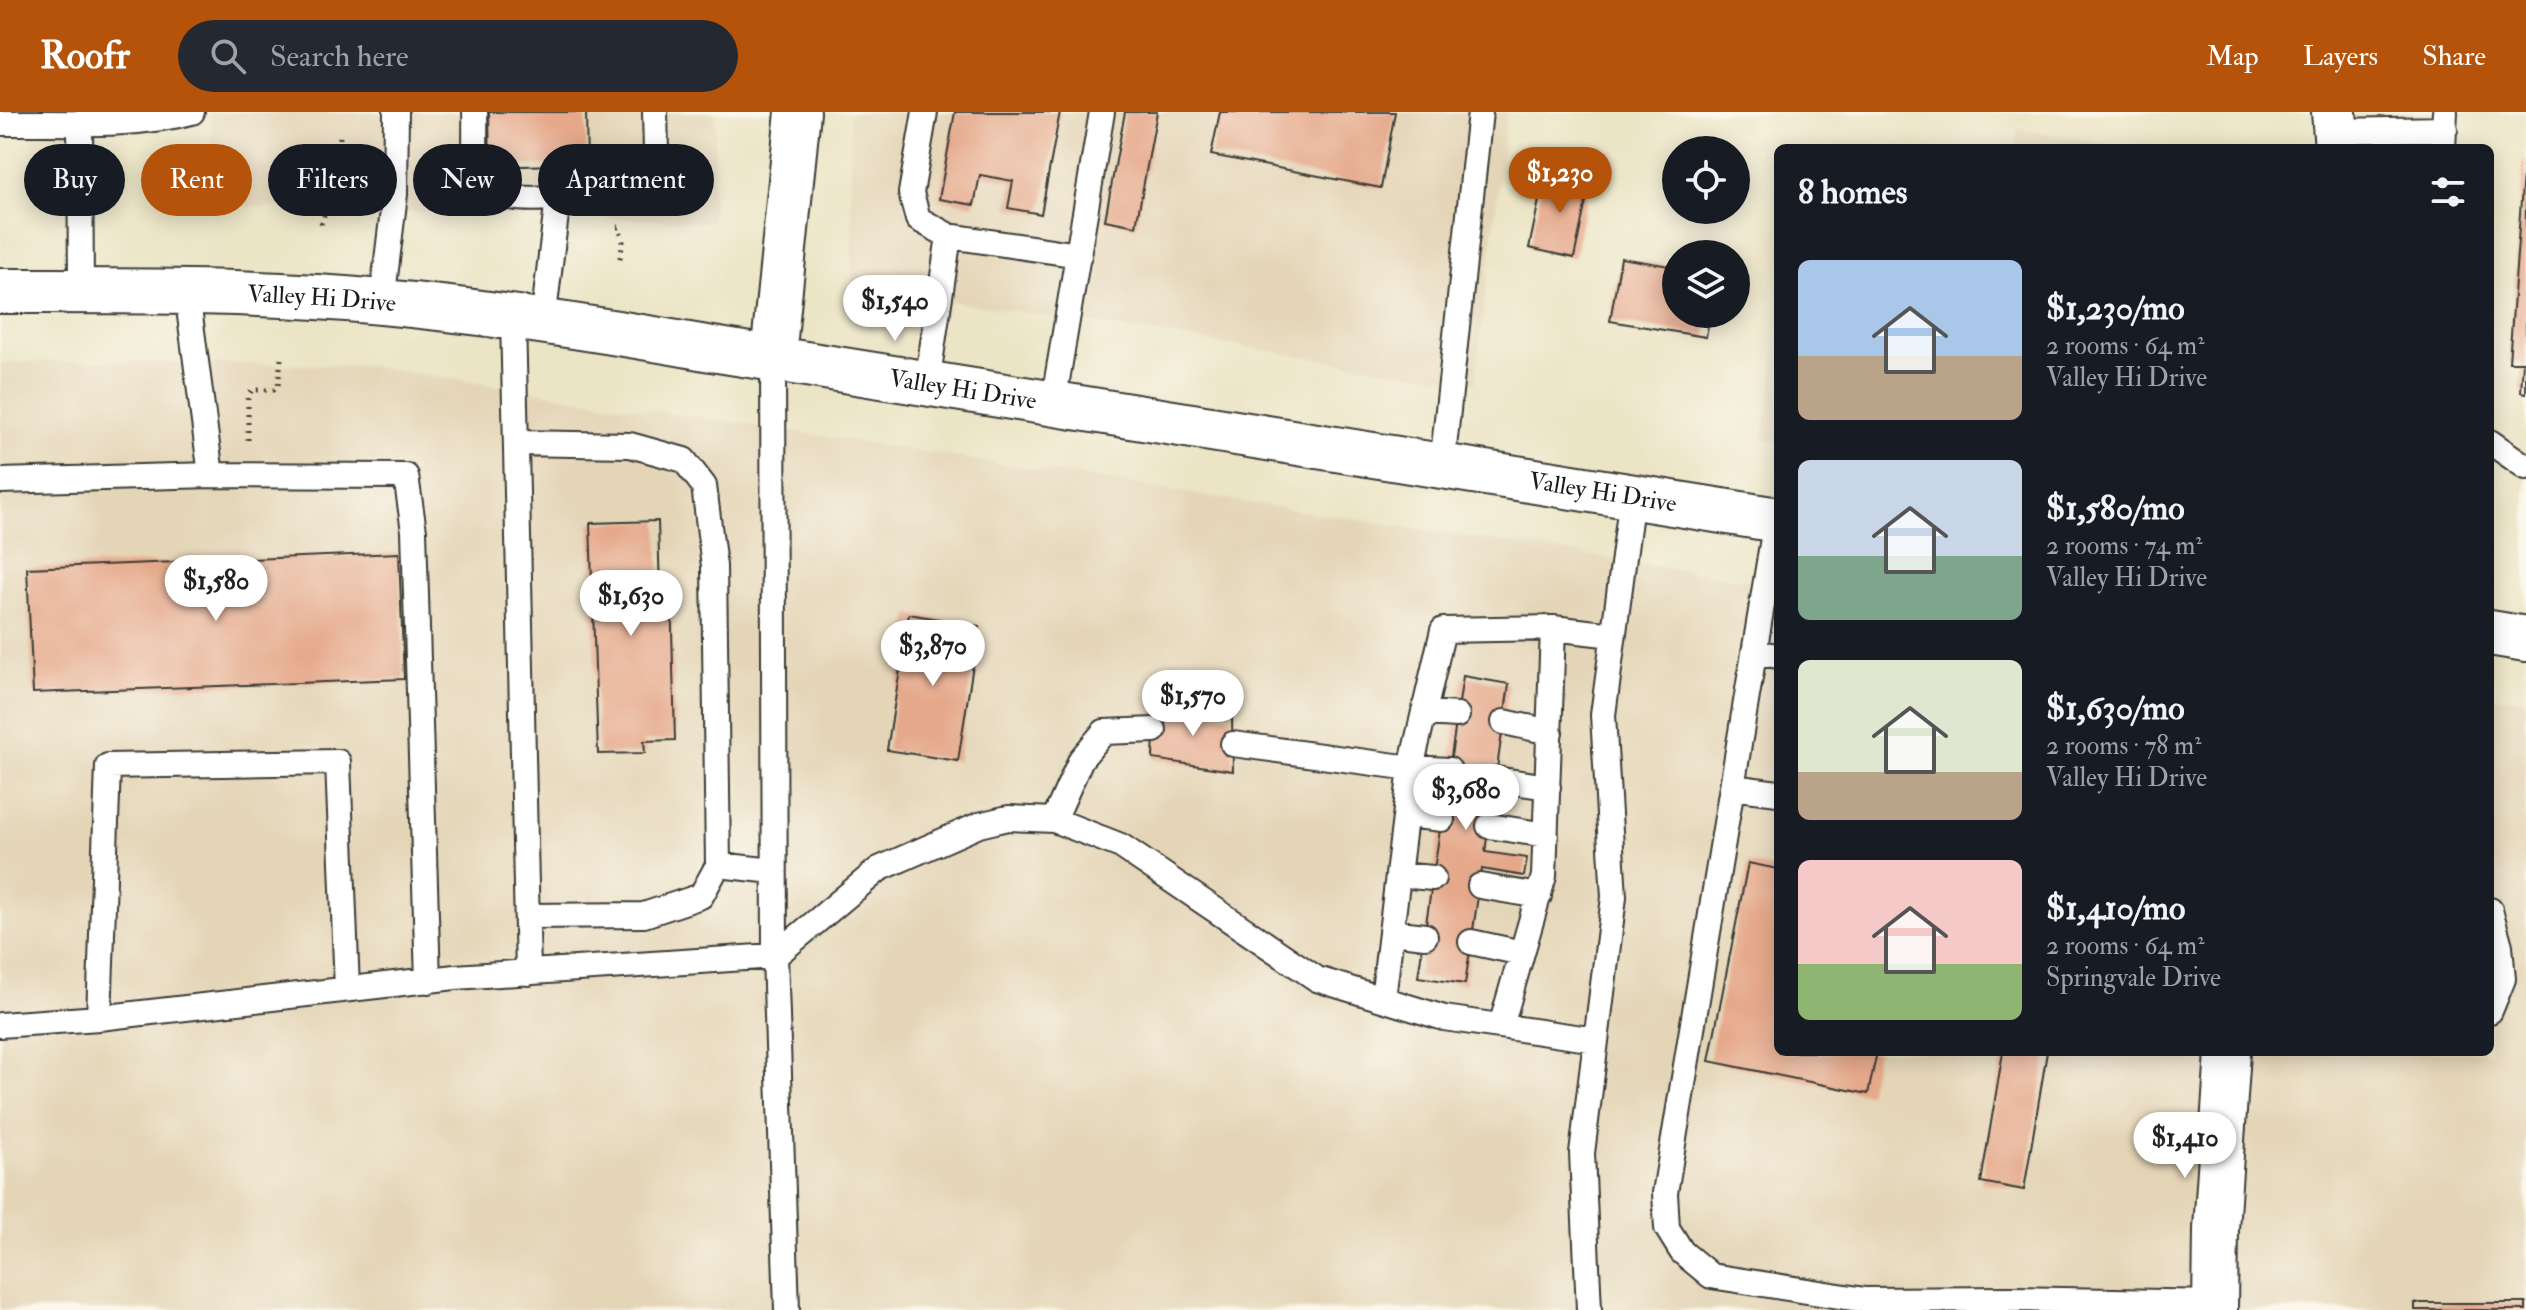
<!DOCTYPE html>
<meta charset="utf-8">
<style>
:root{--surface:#171b24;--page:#242831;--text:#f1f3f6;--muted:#9ea1a6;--accent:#b45309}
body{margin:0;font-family:"IM FELL Double Pica",serif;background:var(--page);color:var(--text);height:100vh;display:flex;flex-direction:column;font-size:30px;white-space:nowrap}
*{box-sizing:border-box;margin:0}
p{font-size:26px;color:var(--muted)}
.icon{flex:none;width:44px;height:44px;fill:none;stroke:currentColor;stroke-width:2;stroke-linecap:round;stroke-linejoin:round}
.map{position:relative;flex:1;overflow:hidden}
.details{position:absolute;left:1774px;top:32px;width:720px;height:912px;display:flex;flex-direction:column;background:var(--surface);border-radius:12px;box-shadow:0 4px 20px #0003}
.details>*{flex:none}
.guide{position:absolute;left:24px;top:32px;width:760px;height:72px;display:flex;gap:16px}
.controls{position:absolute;left:1662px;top:24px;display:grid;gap:16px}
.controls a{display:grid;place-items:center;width:88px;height:88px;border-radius:50%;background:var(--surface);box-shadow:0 4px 20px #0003;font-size:40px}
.price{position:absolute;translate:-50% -68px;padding:0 18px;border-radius:28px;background:#fff;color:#222;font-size:26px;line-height:52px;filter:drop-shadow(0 2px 4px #0008)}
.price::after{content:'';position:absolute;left:50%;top:48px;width:24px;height:18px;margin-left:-12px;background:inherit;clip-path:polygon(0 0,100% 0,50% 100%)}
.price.current{background:var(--accent);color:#fff}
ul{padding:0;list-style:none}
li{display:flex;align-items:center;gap:24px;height:200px;padding:0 24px}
li span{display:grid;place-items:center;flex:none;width:224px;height:160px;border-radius:12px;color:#555}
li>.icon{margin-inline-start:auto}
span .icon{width:96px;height:96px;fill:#fffc;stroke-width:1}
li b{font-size:34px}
h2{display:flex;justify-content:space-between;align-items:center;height:96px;padding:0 24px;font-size:34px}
.chip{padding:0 28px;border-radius:36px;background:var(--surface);box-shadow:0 4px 20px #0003;font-size:28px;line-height:72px}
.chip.current{background:var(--accent);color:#fff}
header{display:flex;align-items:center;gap:48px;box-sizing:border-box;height:112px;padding:0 40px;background:var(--accent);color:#fff}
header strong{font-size:38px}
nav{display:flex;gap:44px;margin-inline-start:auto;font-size:28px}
.search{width:560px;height:72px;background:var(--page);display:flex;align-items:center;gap:20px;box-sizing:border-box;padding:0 28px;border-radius:44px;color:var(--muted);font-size:30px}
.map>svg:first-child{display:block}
</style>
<header>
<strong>Roofr</strong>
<div class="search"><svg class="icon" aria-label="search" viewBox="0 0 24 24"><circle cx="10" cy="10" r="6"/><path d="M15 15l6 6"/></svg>Search here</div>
<nav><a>Map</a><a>Layers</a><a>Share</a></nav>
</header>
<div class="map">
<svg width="2526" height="1198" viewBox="0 0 2526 1198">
<rect width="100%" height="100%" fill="#fbf7ec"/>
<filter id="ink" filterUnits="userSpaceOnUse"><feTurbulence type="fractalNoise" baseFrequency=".0125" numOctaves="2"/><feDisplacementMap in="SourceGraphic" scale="16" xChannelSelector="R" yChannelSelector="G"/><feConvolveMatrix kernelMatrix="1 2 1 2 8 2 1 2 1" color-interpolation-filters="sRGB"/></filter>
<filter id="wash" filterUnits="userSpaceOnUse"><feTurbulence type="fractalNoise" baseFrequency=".006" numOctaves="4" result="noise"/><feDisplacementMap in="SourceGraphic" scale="32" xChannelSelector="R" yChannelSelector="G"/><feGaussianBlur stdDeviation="1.8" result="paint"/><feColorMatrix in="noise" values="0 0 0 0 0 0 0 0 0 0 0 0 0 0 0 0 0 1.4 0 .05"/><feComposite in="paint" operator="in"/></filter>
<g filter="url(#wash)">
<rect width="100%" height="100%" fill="#ebe4c5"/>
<path fill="#e4d5b7" d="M211 0H716L712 110 213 93Z
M850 0H1507L1475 271 852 174Z
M2018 17 2130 36H2015Z
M1778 234V329L1763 327Z
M65 249 370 254 1778 473V940H2490V583L2526 589V1198H0V251Z"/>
<g id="blocks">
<path fill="#e5a88a" d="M489 0H586L587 52 490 55Z
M955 0H1060L1041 102 1008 96 1013 69 980 63 974 93 939 87Z
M1125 0H1157L1136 114 1105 108Z
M1220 0H1395L1381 76 1211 43Z
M2524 48H2526V281L2521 280 2523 250H2509Z
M1545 60 1590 70 1574 146 1529 136Z
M1621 146 1676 155V202H1710L1706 225 1610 209Z
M658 409 660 481H671L675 628 644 629 645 641 598 642 590 411Z
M399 441 404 567 33 581 27 456Z
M909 502 979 514 958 649 887 638Z
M1463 564 1509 572 1485 740 1527 746 1524 764 1482 757 1465 872 1418 865Z
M1155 594 1232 605 1233 659 1153 647Z
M1748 751 1778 757V940H1877L1868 982 1709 949Z
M2003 940H2047L2024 1078 1981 1070Z
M2415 1191H2526V1198H2415Z"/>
</g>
</g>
<g filter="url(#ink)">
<use href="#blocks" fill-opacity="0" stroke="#3b3a35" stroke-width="2"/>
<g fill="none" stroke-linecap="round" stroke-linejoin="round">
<g stroke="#3b3a35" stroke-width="28">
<path id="lane" d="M475 0C476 16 473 48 479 63 492 92 533 87 558 86
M925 0 911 81 918 107 949 124 927 271
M80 10 81 179
M0 11C63 10 131 16 192 0
M2335 19 2445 17
M2443 36 2445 0
M949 124 1079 143
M187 181 211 363
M382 190 395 82 396 0
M513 206 528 861
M543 209 558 86 657 78 655 0
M1053 292 1102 0
M2490 330 2526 355
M516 331 630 333 684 348 704 374 714 454 718 753 701 784 644 803 527 804
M1442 354 1480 0
M0 369 211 363 406 364 414 419 428 869
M1776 408 1665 1081 1667 1116 1682 1140 1711 1164 1865 1188 2012 1187 2215 1191
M1553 516 1613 523
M1754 540 1778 544
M1425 601 1457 603
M1504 610 1550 620
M1233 632 1411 656 1449 658
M1495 667 1548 675
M1732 675 1778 681
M1406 703 1442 707
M1054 708 1081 647 1104 620 1154 618
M1489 714 1546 723
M718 753 774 759
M1398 763 1433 766
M1480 774 1539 784
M2490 798 2500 834 2503 867 2490 899
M1391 820 1425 824
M1471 830 1522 841
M1383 887 1411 656 1443 518 1553 516 1544 764 1501 914
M99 906 108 654 338 650 347 877
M0 913 99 906 455 865 775 844 773 245
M787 1198 775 844 879 757 979 713 1008 706 1054 708 1121 734 1317 867 1444 906 1596 928
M1589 1198 1582 1041 1614 785 1603 603 1632 385"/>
</g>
<g stroke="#3b3a35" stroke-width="48">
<path id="street" d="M2334 0 2337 36
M773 245 798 0
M2215 1198 2216 1117 2228 940"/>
</g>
<g stroke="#3b3a35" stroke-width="48">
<g id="secondary">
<path id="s1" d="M0 179C127 179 255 178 382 190 491 200 599 217 706 236L1778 408"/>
<path d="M2490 521 2526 527"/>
</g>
</g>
<path stroke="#3b3a35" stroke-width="5" stroke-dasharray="2 6" stroke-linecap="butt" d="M321 112 339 58 340 22
M617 115H619L623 130 619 151
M248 328V284L252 278H274L278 274 281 247"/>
<use href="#lane" stroke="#fff" stroke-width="24"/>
<use href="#street" stroke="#fff" stroke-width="44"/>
<use href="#secondary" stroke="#fff" stroke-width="44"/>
</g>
</g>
<g text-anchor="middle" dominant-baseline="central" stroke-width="6" stroke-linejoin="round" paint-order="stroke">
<g font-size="24" fill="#1c1c1c" stroke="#fbf7ec">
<text stroke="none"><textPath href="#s1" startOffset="322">Valley Hi Drive</textPath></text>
<text stroke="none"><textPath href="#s1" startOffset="970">Valley Hi Drive</textPath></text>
<text stroke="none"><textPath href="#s1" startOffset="1618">Valley Hi Drive</textPath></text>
</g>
</g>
</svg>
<div class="controls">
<a><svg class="icon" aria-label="locate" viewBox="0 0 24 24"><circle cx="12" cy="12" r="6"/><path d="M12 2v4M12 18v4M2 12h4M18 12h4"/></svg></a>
<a><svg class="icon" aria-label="layers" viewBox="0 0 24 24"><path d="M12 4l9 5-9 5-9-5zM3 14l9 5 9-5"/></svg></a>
</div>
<b class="price current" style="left:1560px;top:103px">$1,230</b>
<b class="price" style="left:895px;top:231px">$1,540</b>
<b class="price" style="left:216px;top:511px">$1,580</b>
<b class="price" style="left:631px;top:526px">$1,630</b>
<b class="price" style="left:933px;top:576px">$3,870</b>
<b class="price" style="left:1193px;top:626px">$1,570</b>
<b class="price" style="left:1466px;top:720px">$3,680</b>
<b class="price" style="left:2185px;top:1068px">$1,410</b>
<div class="guide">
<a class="chip">Buy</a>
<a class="chip current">Rent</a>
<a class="chip">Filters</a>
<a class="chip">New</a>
<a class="chip">Apartment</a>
</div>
<section class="details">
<h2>8 homes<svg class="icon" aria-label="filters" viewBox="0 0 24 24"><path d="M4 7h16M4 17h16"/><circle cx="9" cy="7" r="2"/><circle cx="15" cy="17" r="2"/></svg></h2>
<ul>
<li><span style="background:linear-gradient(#a9c7e8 60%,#b9a48a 0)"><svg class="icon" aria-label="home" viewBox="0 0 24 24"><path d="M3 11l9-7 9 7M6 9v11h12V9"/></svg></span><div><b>$1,230/mo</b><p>2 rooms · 64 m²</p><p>Valley Hi Drive</p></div></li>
<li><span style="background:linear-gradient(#c9d6e8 60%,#7fa58c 0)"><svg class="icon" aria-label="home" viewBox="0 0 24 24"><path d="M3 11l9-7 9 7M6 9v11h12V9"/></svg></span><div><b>$1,580/mo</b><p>2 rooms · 74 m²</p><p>Valley Hi Drive</p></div></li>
<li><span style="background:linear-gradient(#dfe7d0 70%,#b9a48a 0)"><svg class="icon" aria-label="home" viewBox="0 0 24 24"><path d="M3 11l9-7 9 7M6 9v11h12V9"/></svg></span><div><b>$1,630/mo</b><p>2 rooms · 78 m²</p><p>Valley Hi Drive</p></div></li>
<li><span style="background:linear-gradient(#f6c9c9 65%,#8fb573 0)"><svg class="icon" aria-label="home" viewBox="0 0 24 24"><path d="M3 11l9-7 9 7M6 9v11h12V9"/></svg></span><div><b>$1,410/mo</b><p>2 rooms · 64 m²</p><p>Springvale Drive</p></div></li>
</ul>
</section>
</div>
